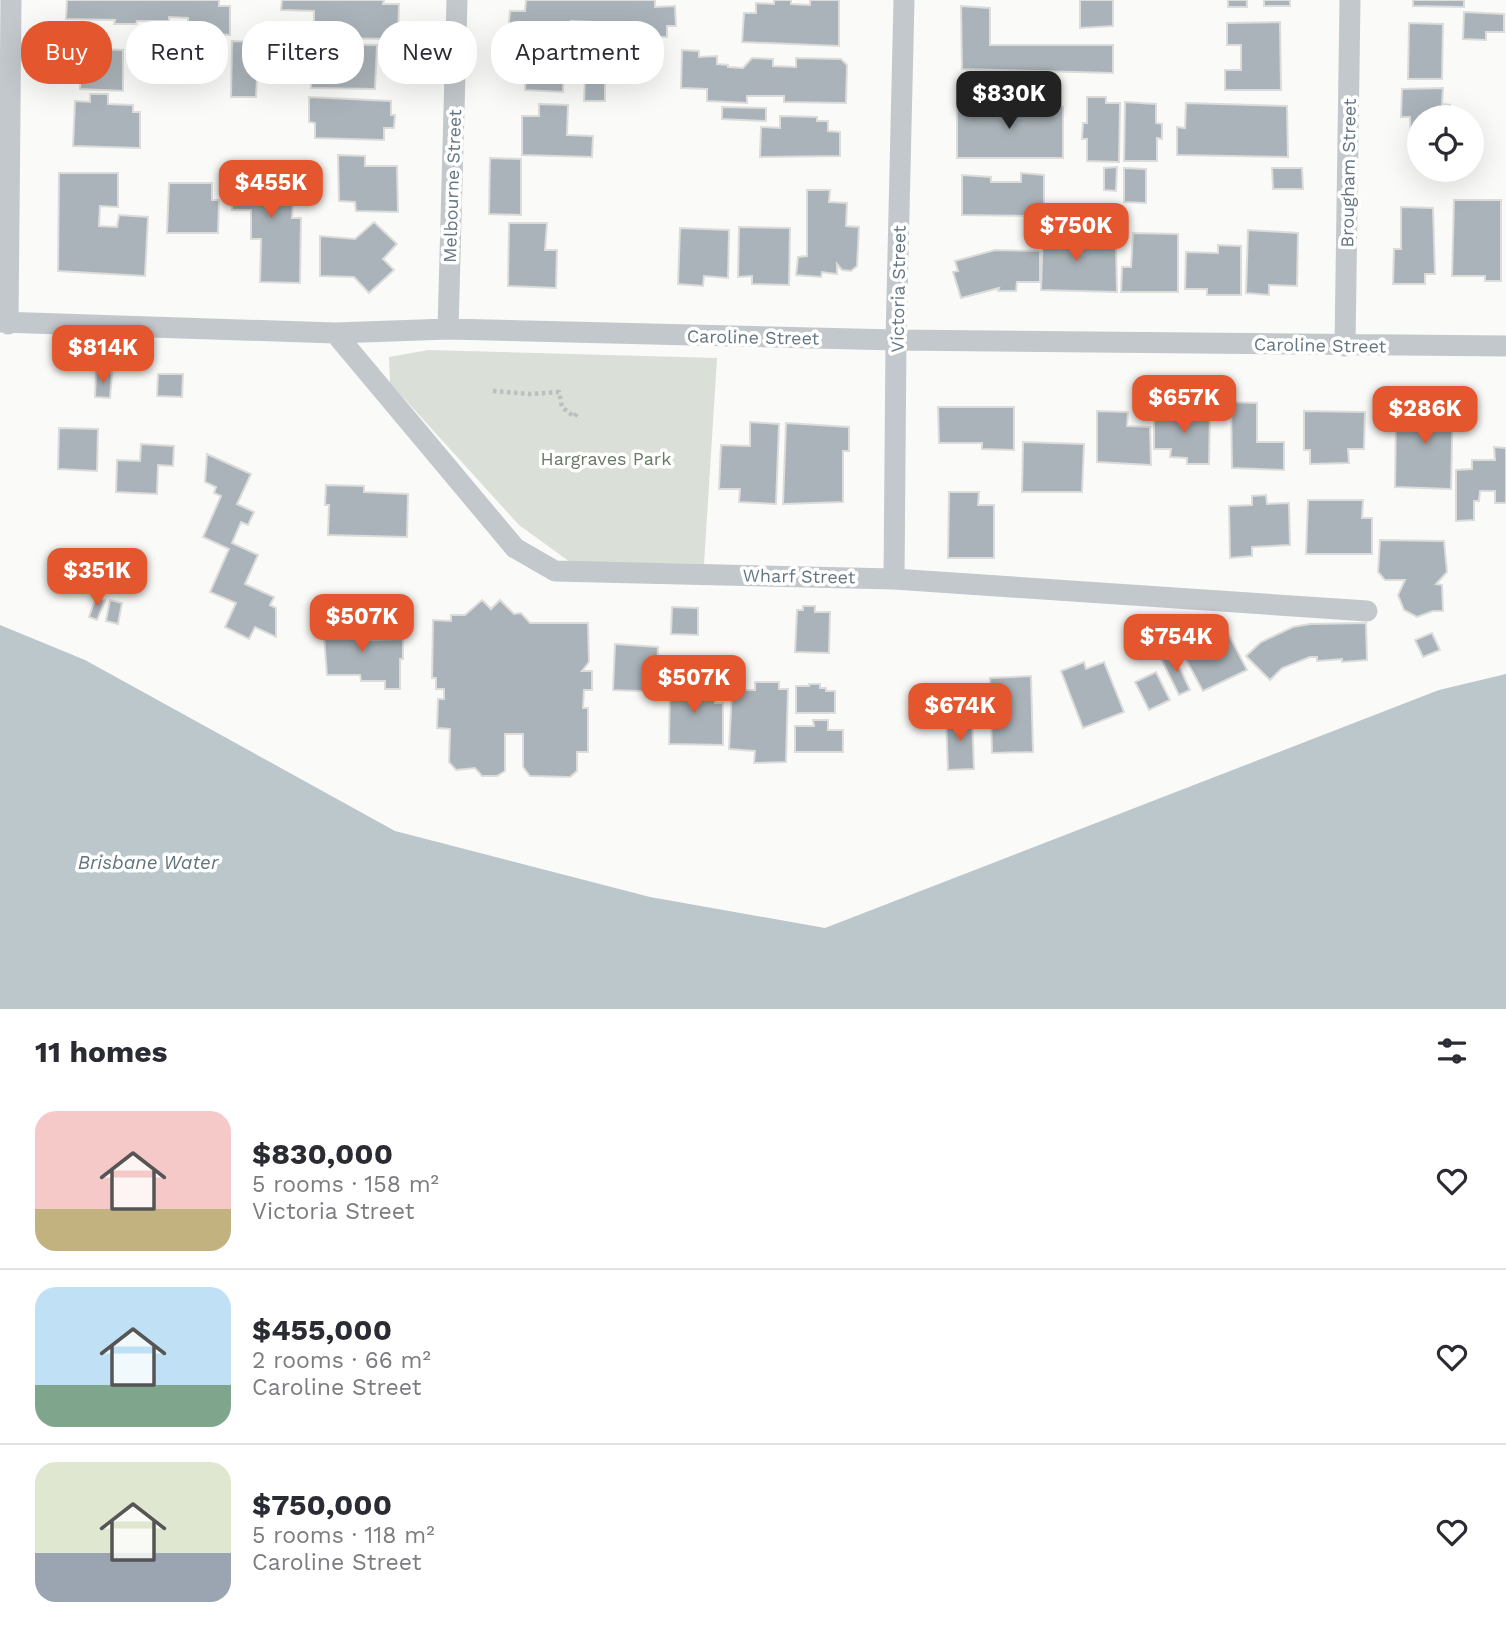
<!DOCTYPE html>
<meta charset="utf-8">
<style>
:root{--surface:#fff;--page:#f7f7f7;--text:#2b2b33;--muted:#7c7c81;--line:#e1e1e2;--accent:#e4572e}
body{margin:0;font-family:"Work Sans",sans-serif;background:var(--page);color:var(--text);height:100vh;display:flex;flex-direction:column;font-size:26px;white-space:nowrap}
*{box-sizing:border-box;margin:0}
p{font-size:23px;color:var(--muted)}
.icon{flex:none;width:38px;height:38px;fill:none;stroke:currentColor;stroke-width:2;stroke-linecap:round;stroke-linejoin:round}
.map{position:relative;height:1009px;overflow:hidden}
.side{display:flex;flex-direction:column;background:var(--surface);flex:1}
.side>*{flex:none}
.hud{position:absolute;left:21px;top:21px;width:700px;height:63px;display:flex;gap:14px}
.buttons{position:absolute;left:1407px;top:105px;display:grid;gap:14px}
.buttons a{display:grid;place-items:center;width:77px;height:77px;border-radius:50%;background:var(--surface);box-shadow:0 7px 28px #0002;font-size:35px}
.price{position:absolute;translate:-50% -60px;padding:0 16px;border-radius:14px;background:var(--accent);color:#fff;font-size:23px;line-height:46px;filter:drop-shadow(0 2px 4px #0008)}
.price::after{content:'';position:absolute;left:50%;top:42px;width:21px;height:16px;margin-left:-10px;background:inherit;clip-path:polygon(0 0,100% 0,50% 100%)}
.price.current{background:#222;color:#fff}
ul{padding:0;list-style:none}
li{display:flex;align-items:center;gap:21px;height:175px;padding:0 35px}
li+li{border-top:2px solid var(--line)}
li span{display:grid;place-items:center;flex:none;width:196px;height:140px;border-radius:21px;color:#555}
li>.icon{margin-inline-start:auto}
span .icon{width:84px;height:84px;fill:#fffc;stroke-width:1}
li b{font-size:30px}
h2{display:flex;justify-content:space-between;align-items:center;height:84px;padding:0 35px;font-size:30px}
.chip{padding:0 24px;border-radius:28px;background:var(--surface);box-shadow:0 7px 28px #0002;font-size:24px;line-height:63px}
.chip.current{background:var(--accent);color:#fff}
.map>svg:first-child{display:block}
</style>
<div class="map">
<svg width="1506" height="1009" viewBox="0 0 1506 1009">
<rect width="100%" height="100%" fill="#fafaf8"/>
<path fill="#dadfd7" d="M429 350 717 358 704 564 570 562 519 525 390 383 389 357Z"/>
<path fill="#bbc7cb" d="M0 625 85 660 395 831 650 897 825 928 1439 690 1506 674V1009H0Z"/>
<path fill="#aab3b9" stroke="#dcdcda" stroke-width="2" d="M67 0H219V6H230V35L217 34V37H188V18L169 17V21H137L136 24H114L115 20 66 19Z
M282 0H384L383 4H399L398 39 314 38V11L281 10Z
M526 0H655V7L675 6 676 26H667V37L629 36 630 27 593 29V22L571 21 570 26 564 25V33L508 32 510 11H525Z
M774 0H791V4L810 5V0H839V46L742 42 744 13H756V3L774 4Z
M1080 0H1113V26L1080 28Z
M1228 0H1247V7H1228Z
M1264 0H1290V6H1264Z
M1413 0H1464V7L1413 6Z
M961 6 990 8V45H1113V73L962 69Z
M1464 12 1504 14V32H1486V40L1463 39Z
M1280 22 1281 90H1225V70H1241V45H1227V23Z
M1409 23 1443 24 1442 79H1408Z
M232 41 259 42 256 97H231Z
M312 44 377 45 375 89 311 88Z
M81 48 123 50V91L80 89Z
M527 48 579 49 580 60H564L563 92 525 90Z
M682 50 699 51V57L717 56V64L728 65V67L743 68 752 58 773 59V66L796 67V58L841 59 847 65 846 103 784 102V96H747V103L707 101V89L681 88Z
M585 78 605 79V101H584Z
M1443 88 1442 104 1450 105V117H1419V146H1411L1410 117H1401L1402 89Z
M90 94H108V104L133 105V112H140V148L73 146 75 101 90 102Z
M309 97 391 101V115H395L394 128H384V140L315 138V123L309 122Z
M1087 97H1106V103H1120L1119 162 1087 161V139H1082L1083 123H1087Z
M964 100H989V106L1037 107 1043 102H1057L1063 107V158H957V107Z
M1125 102 1156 104V123L1162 124V139L1157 138V161H1124Z
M1186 103 1287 106 1288 157 1177 155V127L1185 128Z
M539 104 568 105 567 135 593 136 592 157 522 155V116H539Z
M722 107 766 108V121L722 119Z
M780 116 817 117V121H828V131L840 132V156L760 157 761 127 780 128Z
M338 155 365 156V166H397L398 212 356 211 355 202 339 201Z
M490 158 521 159V215L489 214Z
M1117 167 1116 191 1104 190V168Z
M234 168H295L292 218H301L300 283 260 282 261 239H251V210H232Z
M1124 168 1146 169V203L1124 202Z
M1272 168H1302L1303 189H1273Z
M59 173H118V207L100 206 99 226 117 227 119 215 148 217 145 276 58 271Z
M1021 173 1044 175V216L962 215V175L991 177V182H1021Z
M169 183H212V200H219L218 233H167Z
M807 190H830L829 202 847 203 846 226 859 227 857 266 851 271 842 270 837 264V274L822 272 821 277 796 275 798 257 807 256Z
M1454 200H1501V281H1485V276H1452Z
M1401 207 1433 208 1435 274H1425V284H1393L1394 249H1401Z
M374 222 397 244 383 259 394 270 369 293 354 277 320 276V236L355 239Z
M509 223H547L545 250H557L556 288 508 286Z
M1043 225 1076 227V245H1116L1117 292 1041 290Z
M739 227 790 228 789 285 752 284V276L738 277Z
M680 228 729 230 728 278 704 276 703 286 678 284Z
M1248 230 1298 233 1297 286 1269 285V295L1246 293Z
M1133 233 1178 234V292H1121L1122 267H1131Z
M1218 245 1241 246V295H1207V289H1185L1186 252 1218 253Z
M995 250 1040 251V282H1017L1016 291H998L999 288 961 298 953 272 958 271 955 261Z
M96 372 112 373 110 398 95 397Z
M158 374H183L182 397 157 396Z
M1453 397 1451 489 1395 487 1396 414H1425V398Z
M1231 402 1257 403V442H1284V470L1232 468Z
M938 407H1014V450L982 449V443H939Z
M1097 411 1128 412 1127 426 1150 427 1151 465 1097 462Z
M1304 411 1365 412 1364 449H1348L1349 463 1310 464V450H1304Z
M1154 412H1210L1209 464H1187V458L1170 457 1171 449H1154Z
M750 422 779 424 776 504 739 502 740 489H719L721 445 750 446Z
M786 423 849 427V451H843V502L783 504Z
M59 428 98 429 97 471 58 469Z
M1023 442 1084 444 1082 492H1022Z
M141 444 174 446 173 466 158 465 157 494 116 492 117 460 140 461Z
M1494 447 1506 448V503H1495V491H1480L1479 501H1474V520L1456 521V470L1472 469V460H1495Z
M207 454 251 474 237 504 254 512 248 525 241 522 232 543 258 555 245 584 274 597 270 605 276 608V637L255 627 249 639 225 627 236 603 210 592 229 549 203 537 221 496 214 493 216 487 205 482Z
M326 485 364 486V492L408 494 407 537 328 535 329 505H325Z
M949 492H979L978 505H994V558H948Z
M1266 495 1267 504 1289 503 1290 545 1252 547V556L1230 558 1229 506 1252 505V496Z
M1308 500H1363L1362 518H1372V554H1306Z
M1380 540 1444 541 1447 572 1436 584 1442 585 1443 611H1433L1417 617 1404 610 1398 595 1405 580H1385L1378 572Z
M96 597 105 600 97 620 89 617Z
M110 600 122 603 118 624 106 621Z
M482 600 491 609 500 600 514 614 521 613 530 623H588L589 662 582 671H592V690H584L583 708H588V752H577V771L570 777 530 776 523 767V734H505V771L497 776H482L475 768 456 770 449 762 450 729 437 728 438 699H444V689H436V678H432L433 620 451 621V615H465Z
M803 606H815V612H830L829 653 795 652 797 610H803Z
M672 607 698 608V635L671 634Z
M1198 621 1208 641 1227 631 1247 670 1203 691 1172 634Z
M1366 623 1367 660 1342 662V659L1317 661V657H1310L1282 668 1270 680 1246 656 1261 642 1293 627 1310 624Z
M323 624H362V626H371V640L403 639V659H400V689H385V681H361L360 675H327Z
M1432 633 1440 650 1423 657 1415 640Z
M615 644 658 647 657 668 665 669 664 692 613 690Z
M1173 653 1190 690 1179 695 1161 659Z
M1084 662 1086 669 1104 662 1124 712 1083 728 1061 671Z
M1156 672 1170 700 1149 710 1135 682Z
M1031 676 1033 752 992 753 990 678Z
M670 680H698V689H715V703H723V745L669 744Z
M755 682H779V689H788L786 762 754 763 755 751 729 749 732 690H755Z
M809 684H820V688H826V691H835V713H796V686H809Z
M972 716 974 769 948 770 946 717Z
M813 720H828V730H843V752H795V726H814Z"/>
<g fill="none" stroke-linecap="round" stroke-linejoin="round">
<path stroke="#bbbfc2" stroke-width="4.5" stroke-dasharray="3.5 3.5" stroke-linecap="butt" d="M493 391 530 394 559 392 562 407 574 417 577 413"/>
<path stroke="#c3c8cc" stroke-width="21" d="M0 322 335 333 448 329 896 340 1506 346
M8 324 11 0
M448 329 457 0
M335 333 515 548 555 571 894 579 1367 611
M1345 346 1350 0
M894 579 896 340 904 0"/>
</g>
<g text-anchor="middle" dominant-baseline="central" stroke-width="7" stroke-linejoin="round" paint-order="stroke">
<g font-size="18" fill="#657683" stroke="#fff">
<text transform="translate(1348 173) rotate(-89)">Brougham Street</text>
<text transform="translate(452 186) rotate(-88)">Melbourne Street</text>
<text transform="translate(898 289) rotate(-89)">Victoria Street</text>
<text transform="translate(753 337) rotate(1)">Caroline Street</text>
<text transform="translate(1320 345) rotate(1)">Caroline Street</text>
<text transform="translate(799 576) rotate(1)">Wharf Street</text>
</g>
<g font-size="18" fill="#687a64" stroke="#fff">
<text x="606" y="458">Hargraves Park</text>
</g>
<g font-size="19" font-style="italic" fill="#60757c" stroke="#fff">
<text x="148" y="862">Brisbane Water</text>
</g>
</g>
</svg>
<div class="buttons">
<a><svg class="icon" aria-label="locate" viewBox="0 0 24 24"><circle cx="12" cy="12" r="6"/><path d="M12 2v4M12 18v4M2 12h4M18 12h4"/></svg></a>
</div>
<b class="price current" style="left:1009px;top:131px">$830K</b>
<b class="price" style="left:271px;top:220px">$455K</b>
<b class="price" style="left:1076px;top:263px">$750K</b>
<b class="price" style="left:103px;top:385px">$814K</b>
<b class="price" style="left:1184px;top:435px">$657K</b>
<b class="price" style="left:1425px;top:446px">$286K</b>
<b class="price" style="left:97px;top:608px">$351K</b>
<b class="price" style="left:362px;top:654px">$507K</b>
<b class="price" style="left:1176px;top:674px">$754K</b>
<b class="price" style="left:694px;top:715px">$507K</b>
<b class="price" style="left:960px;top:743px">$674K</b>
<div class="hud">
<a class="chip current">Buy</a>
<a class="chip">Rent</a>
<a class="chip">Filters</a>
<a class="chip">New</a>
<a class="chip">Apartment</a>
</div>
</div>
<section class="side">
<h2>11 homes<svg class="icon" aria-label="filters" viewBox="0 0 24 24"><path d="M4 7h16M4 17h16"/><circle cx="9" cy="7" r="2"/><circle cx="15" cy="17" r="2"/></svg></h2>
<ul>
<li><span style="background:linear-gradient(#f6c9c9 70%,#c2b280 0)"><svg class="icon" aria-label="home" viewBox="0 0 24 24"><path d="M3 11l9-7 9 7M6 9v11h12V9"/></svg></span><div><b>$830,000</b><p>5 rooms · 158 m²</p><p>Victoria Street</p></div><svg class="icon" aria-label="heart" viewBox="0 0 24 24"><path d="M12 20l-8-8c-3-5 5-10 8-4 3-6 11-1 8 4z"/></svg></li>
<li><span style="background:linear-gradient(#bfe0f5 70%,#7fa58c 0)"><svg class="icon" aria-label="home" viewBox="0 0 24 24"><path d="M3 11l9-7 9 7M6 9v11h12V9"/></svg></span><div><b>$455,000</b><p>2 rooms · 66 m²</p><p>Caroline Street</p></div><svg class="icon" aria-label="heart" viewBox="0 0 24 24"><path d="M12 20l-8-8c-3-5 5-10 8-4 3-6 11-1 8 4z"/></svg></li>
<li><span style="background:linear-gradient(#dfe7d0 65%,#9aa5b1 0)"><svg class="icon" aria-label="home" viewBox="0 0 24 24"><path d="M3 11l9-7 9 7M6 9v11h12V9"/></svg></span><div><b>$750,000</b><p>5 rooms · 118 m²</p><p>Caroline Street</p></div><svg class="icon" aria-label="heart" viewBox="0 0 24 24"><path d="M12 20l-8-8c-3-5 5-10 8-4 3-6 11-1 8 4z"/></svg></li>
</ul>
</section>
